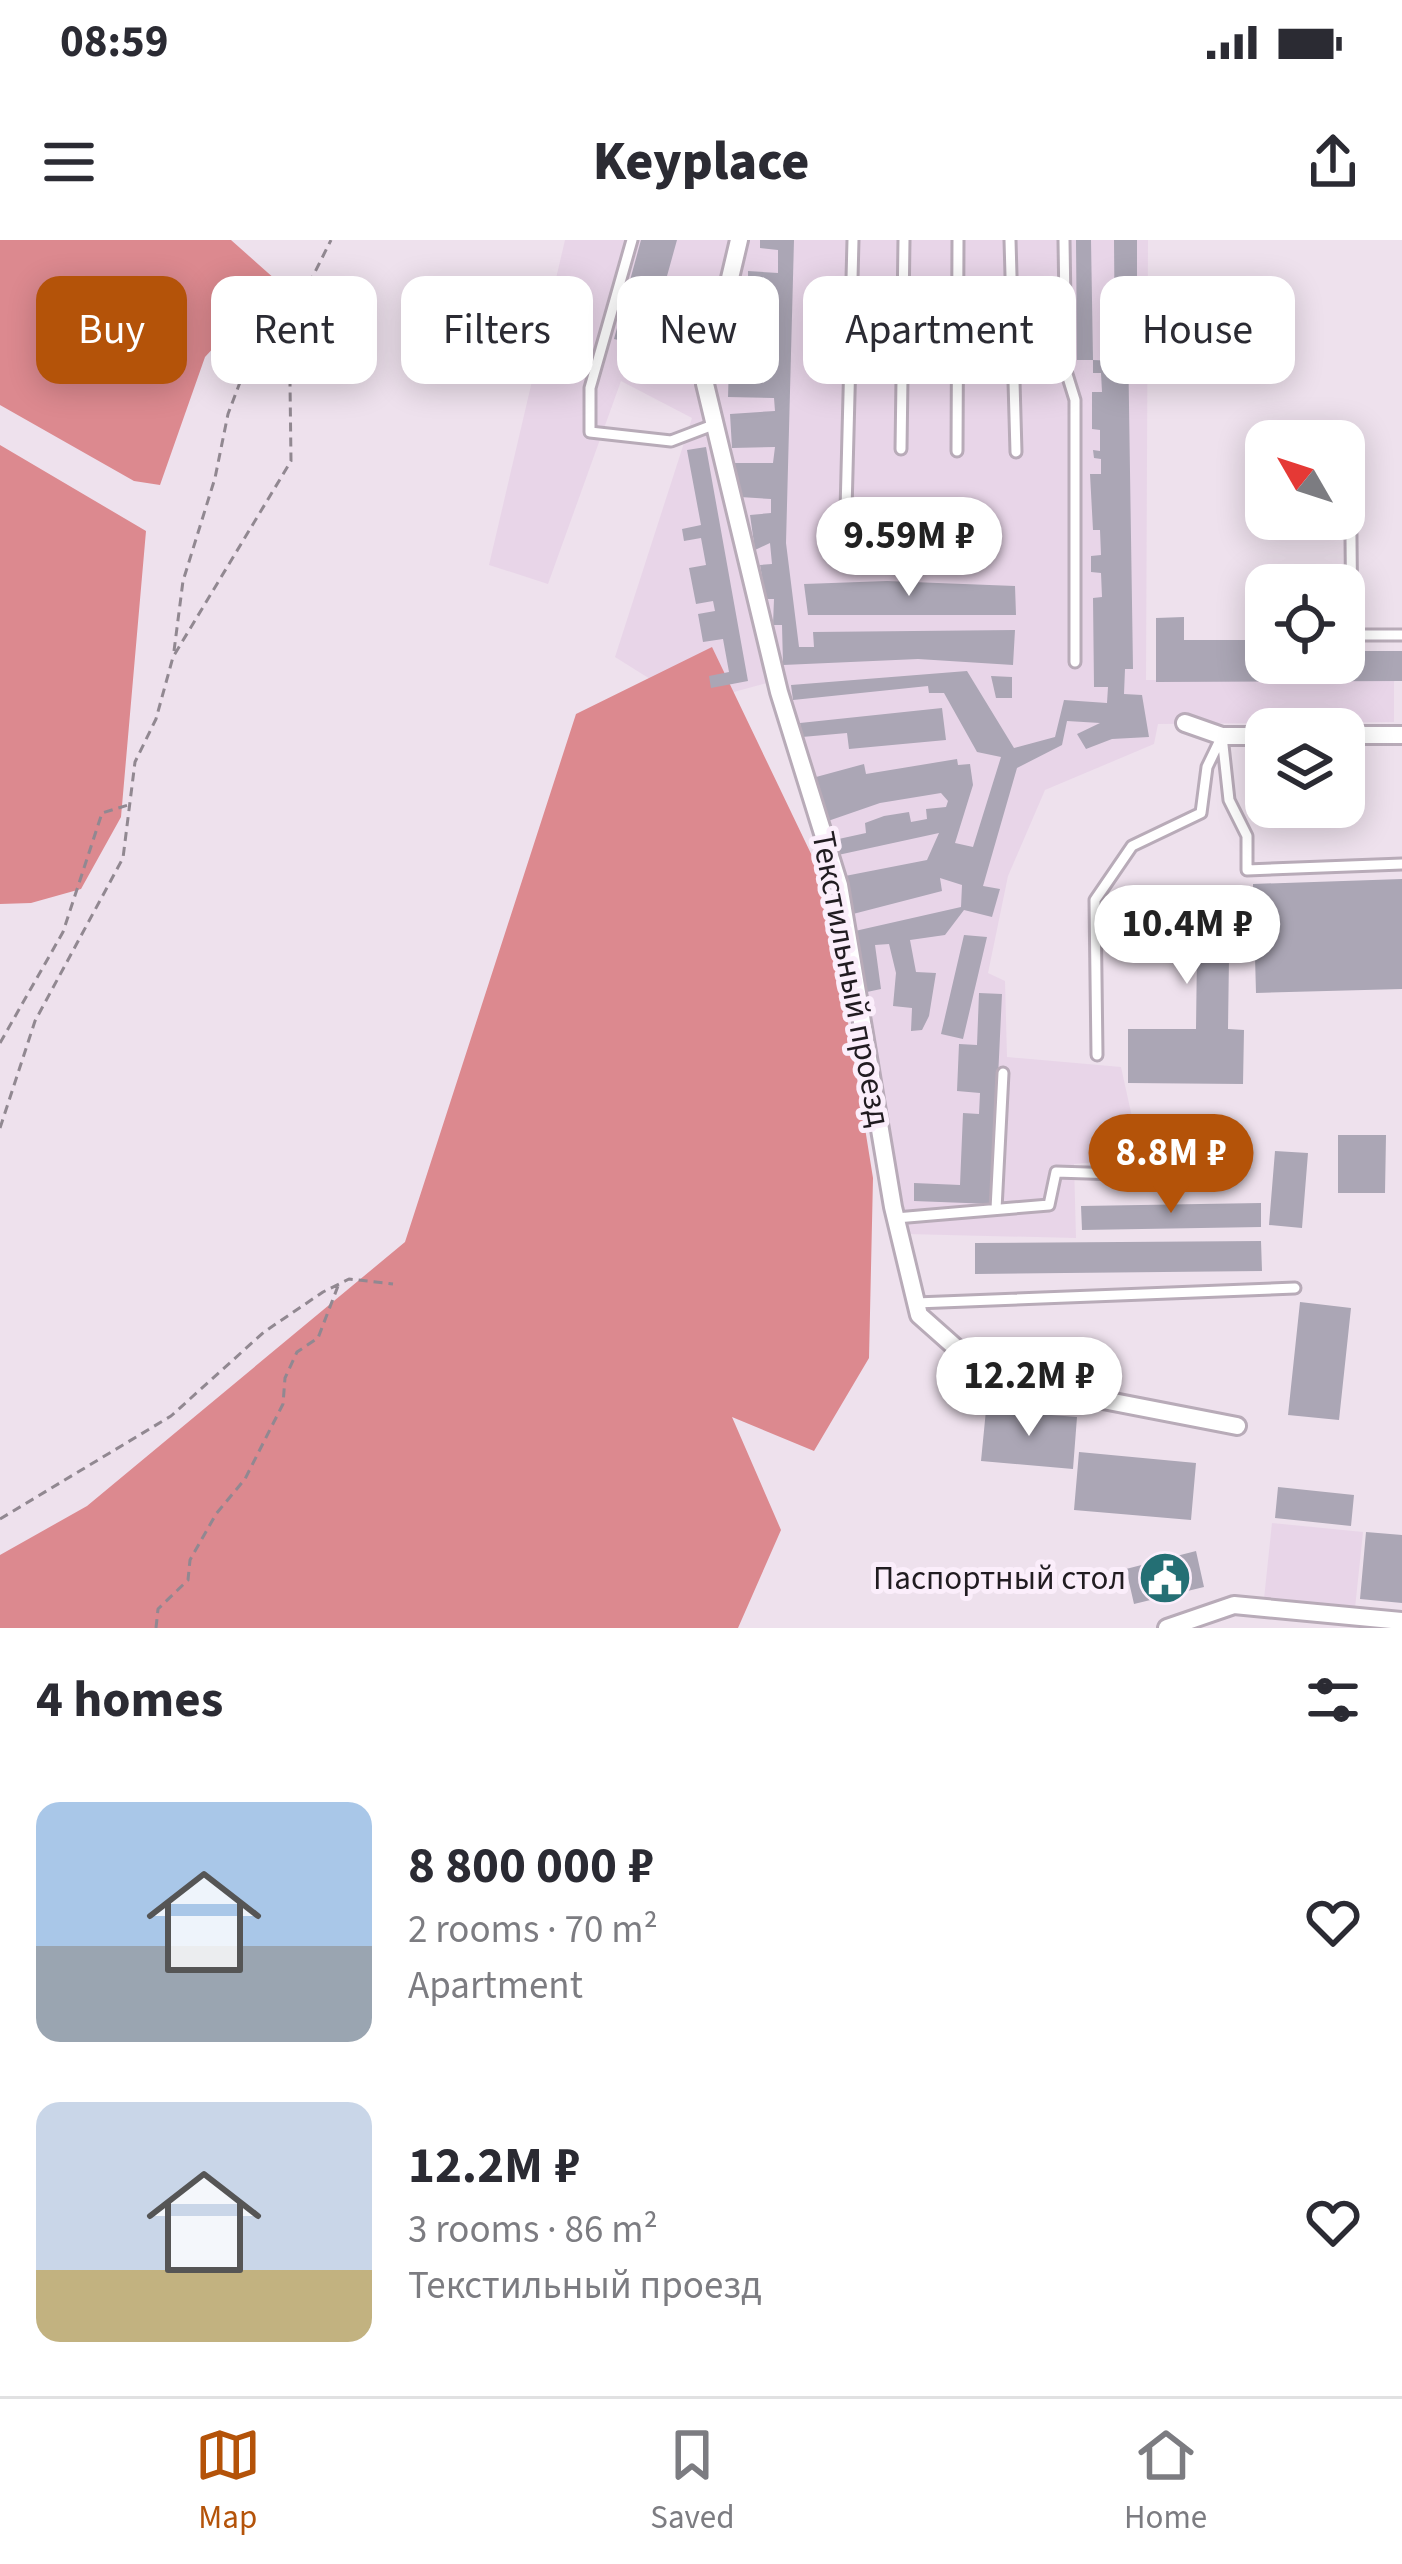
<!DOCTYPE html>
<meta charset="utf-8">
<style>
:root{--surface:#fff;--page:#f7f7f7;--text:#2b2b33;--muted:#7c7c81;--line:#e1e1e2;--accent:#b45309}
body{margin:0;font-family:"Source Sans 3",sans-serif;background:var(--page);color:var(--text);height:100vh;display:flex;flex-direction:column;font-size:45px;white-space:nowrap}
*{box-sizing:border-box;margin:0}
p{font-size:39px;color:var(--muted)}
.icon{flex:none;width:66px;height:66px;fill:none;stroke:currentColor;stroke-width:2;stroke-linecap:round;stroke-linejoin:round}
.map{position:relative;height:1388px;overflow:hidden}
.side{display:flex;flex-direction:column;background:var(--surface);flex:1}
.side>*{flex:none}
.banner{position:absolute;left:36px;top:36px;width:1332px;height:108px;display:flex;gap:24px}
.needle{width:78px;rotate:309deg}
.tools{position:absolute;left:1245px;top:180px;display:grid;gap:24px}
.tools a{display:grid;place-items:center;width:120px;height:120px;border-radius:24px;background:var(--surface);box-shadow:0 6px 30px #0003;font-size:60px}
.price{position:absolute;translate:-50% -102px;padding:0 27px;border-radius:42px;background:#fff;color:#222;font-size:39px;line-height:78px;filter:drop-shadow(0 3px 6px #0008)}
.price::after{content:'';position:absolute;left:50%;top:72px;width:36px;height:27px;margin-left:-18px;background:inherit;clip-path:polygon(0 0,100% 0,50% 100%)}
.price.selected{background:var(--accent);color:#fff}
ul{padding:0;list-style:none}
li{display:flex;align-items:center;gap:36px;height:300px;padding:0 36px}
li span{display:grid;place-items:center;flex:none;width:336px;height:240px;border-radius:24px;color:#555}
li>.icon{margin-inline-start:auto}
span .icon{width:144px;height:144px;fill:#fffc;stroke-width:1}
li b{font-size:51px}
h2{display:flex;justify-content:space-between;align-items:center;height:144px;padding:0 36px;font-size:51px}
.tag{padding:0 42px;border-radius:24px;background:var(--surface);box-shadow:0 6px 30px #0003;font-size:42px;line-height:108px}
.tag.selected{background:var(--accent);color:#fff}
.status{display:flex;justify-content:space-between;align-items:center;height:84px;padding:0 60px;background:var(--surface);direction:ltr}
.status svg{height:33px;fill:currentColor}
header{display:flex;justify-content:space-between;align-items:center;height:156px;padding:0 36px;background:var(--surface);font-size:54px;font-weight:800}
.tabs{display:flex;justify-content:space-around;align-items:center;height:168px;border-top:3px solid var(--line);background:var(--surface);font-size:33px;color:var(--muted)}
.tabs a{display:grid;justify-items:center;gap:6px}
.tabs .selected{color:var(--accent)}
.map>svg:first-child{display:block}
</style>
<div class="status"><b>08:59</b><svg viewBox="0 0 49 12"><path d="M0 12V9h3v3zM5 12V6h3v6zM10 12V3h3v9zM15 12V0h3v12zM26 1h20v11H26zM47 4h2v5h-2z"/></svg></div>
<header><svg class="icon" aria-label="menu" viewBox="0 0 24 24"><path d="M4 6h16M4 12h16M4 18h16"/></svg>Keyplace<svg class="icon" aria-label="share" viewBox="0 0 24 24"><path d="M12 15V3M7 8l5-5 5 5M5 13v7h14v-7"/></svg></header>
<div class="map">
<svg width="1402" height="1388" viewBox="0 0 1402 1388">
<rect width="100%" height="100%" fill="#eee1ed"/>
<path fill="#e8d5e8" d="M565 0H1148L1146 440 1394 441V482L1158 484 1154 504 1045 550 1008 636 988 733 1005 741 1007 817 1121 827 1141 918 1074 924 1076 998 906 994 803 517 767 443 690 464 615 417 692 178 621 141 548 344 489 325Z
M1272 1283 1363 1292 1355 1368 1264 1359Z"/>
<path fill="#dc898f" d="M0 0H231L276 40 205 117 160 245 134 241 0 165Z
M0 205 146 291 121 577 81 649 31 663 0 664Z
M712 407 826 645 873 938 869 1118 814 1211 732 1177 781 1290 738 1388H0V1315L87 1266 405 1002 576 474Z"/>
<path fill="#aba6b5" d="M641 0H677L639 137 623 133 632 103 614 99Z
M760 0H794L786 303 799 407H814L813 392 1015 390 1013 425 918 419 783 425 782 385H773L774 359H766L760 325 772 324 770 303 755 310 750 275 771 273V259L740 257 734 223H773L775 207 732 208 730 174 775 171 774 158 728 157 729 124 775 126V108L745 106V94L734 92 735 76 777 78V62L748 59V31L778 33V10L760 8Z
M1076 0H1091L1093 120H1077Z
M1114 0H1137V45H1129L1130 65H1137L1138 98 1128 99 1133 429H1125L1124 454 1142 455 1149 497 1112 499 1086 509 1077 494 1100 483 1067 481 1062 505 1017 528 983 646 1000 649 992 677 964 670 945 695 910 700 916 732 936 733 929 776 922 790 911 791 912 768 893 766 896 733 889 704 875 705 881 749 867 752 855 691 961 667 962 645 940 638 942 651 853 674 845 636 927 620 939 593 838 615 834 600 866 593 865 583 884 576 909 572 911 582 927 579 926 569 946 567 948 561 941 553 880 563 828 581 816 537 864 524 866 534 957 519 958 525 970 524 973 545 955 603 973 607 1001 517 977 512 944 453H929L928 446 793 460 791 445 967 431 1014 508 1055 497 1064 460 1107 463 1108 447H1094L1093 358 1102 357 1101 333 1091 332V316L1101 315 1100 290H1093L1090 234H1101V219L1094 218 1093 210 1100 211V190L1092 189V152H1102L1101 133H1093V120L1115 121Z
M706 207 748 441 711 448 709 436 729 432 723 399 703 402 698 374 715 371 713 361 696 364 689 328 706 325 701 298 684 301 682 289 701 285 687 210Z
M887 341 1015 346 1016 375H808L804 344Z
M1184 377V400H1266V423H1344V411H1402V441L1156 442V378Z
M991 436 1012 437V458H996Z
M942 468 946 500 849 509 847 493 802 497 800 483Z
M1402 639V749L1256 753 1253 644Z
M1128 646 1230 647 1228 789 1244 790 1243 844 1128 843V789H1196L1197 711 1128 710Z
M964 695 987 697 963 799 941 794Z
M979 753 1002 754 992 964 914 961V943L960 945 963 873 979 874 980 853 957 851 959 804 977 805Z
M1338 895H1386L1385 953H1338Z
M1275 911 1308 913 1302 988 1269 985Z
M1261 963V987L1082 990 1081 966Z
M1261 1001 1262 1031 975 1034V1003Z
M1300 1062 1351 1068 1339 1180 1288 1175Z
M986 1170 1077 1177 1073 1229 981 1221Z
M1079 1212 1196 1223 1191 1280 1074 1270Z
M1278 1247 1354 1255 1351 1286 1275 1278Z
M1366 1292 1402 1295V1363L1360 1359Z
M1196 1311 1204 1347 1134 1364 1126 1329Z"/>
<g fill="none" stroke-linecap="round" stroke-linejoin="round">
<g stroke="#b8abb8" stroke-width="15">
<path id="service" d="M632 0 590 148V192L671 201 713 185
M1010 0 1016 212
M1064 0 1066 131 1075 160V422
M1350 203 1352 395
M901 209 904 0
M957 211 958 0
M846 271 853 0
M1344 395H1402
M1222 496 1229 560 1247 596V630L1402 624
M1097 815 1095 660 1132 606 1201 573 1207 527 1222 496
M996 969 1003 833
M896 978 1049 965 1056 932 1210 937
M916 1063 1295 1048"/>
</g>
<g stroke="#b8abb8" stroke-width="22">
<path id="minor" d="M739 0 705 144 779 452 839 645 893 967 919 1075 990 1138 1237 1186
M1185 483 1222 496H1266
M1344 495H1402
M1167 1388 1234 1365 1402 1381"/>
</g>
<path stroke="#918891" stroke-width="3" stroke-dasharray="9 6" stroke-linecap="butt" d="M174 411 183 341 215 238 228 174 242 137 298 66
M0 803 63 692 102 573 128 565
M0 888 35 781 123 618 135 522 156 479 173 417 291 221 290 143 299 64 331 0
M0 1279 171 1176 264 1092 323 1052 349 1039 393 1044
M156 1388 158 1369 188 1340 190 1320 216 1274 245 1239 283 1164 285 1138 297 1112 318 1098 338 1046"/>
<use href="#service" stroke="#fff" stroke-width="9"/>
<use href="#minor" stroke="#fff" stroke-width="16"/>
</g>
<defs>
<g id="civic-disc" transform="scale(2.7)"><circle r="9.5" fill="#246f74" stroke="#fbeefb"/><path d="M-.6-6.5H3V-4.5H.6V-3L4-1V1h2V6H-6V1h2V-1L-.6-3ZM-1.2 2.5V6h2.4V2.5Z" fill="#fff"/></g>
</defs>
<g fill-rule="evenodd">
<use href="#civic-disc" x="1165" y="1338"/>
</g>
<g text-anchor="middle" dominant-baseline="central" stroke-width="10" stroke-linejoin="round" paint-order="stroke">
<g font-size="33" fill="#211c21" stroke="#fbeefb">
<text transform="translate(851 739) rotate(79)">Текстильный проезд</text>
</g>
<g font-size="33" fill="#211c21" stroke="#fbeefb" text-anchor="end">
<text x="1126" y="1338">Паспортный стол</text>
</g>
</g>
</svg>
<div class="tools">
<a><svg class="needle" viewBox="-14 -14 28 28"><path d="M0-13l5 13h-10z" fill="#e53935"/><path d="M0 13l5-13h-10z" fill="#7c7c81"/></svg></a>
<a><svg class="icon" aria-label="locate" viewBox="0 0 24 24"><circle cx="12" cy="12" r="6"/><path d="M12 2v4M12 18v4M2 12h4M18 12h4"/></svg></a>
<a><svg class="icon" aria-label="layers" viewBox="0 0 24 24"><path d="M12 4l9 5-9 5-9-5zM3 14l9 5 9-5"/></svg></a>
</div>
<b class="price" style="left:909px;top:359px">9.59M ₽</b>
<b class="price" style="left:1187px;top:747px">10.4M ₽</b>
<b class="price selected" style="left:1171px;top:976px">8.8M ₽</b>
<b class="price" style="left:1029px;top:1199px">12.2M ₽</b>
<div class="banner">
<a class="tag selected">Buy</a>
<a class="tag">Rent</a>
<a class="tag">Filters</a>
<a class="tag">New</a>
<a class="tag">Apartment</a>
<a class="tag">House</a>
</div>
</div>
<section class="side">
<h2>4 homes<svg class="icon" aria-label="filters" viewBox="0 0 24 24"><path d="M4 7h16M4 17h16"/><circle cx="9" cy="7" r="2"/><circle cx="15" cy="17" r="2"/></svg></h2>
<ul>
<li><span style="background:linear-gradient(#a9c7e8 60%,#9aa5b1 0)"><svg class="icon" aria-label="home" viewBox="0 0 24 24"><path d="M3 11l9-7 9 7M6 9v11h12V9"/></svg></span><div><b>8 800 000 ₽</b><p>2 rooms · 70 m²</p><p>Apartment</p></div><svg class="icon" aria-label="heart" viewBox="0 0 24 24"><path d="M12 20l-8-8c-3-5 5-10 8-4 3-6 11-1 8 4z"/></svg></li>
<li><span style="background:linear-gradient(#c9d6e8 70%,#c2b280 0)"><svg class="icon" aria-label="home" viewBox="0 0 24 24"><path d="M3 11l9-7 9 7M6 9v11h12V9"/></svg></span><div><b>12.2M ₽</b><p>3 rooms · 86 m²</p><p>Текстильный проезд</p></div><svg class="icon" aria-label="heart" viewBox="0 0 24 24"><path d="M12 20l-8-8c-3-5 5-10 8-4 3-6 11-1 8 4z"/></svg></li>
</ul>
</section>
<nav class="tabs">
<a class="selected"><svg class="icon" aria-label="map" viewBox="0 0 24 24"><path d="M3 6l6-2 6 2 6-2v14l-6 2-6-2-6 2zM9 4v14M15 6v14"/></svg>Map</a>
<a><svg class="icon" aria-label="saved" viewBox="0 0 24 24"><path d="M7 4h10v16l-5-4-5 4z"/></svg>Saved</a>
<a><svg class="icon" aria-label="home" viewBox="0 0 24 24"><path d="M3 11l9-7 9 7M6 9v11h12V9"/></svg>Home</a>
</nav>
